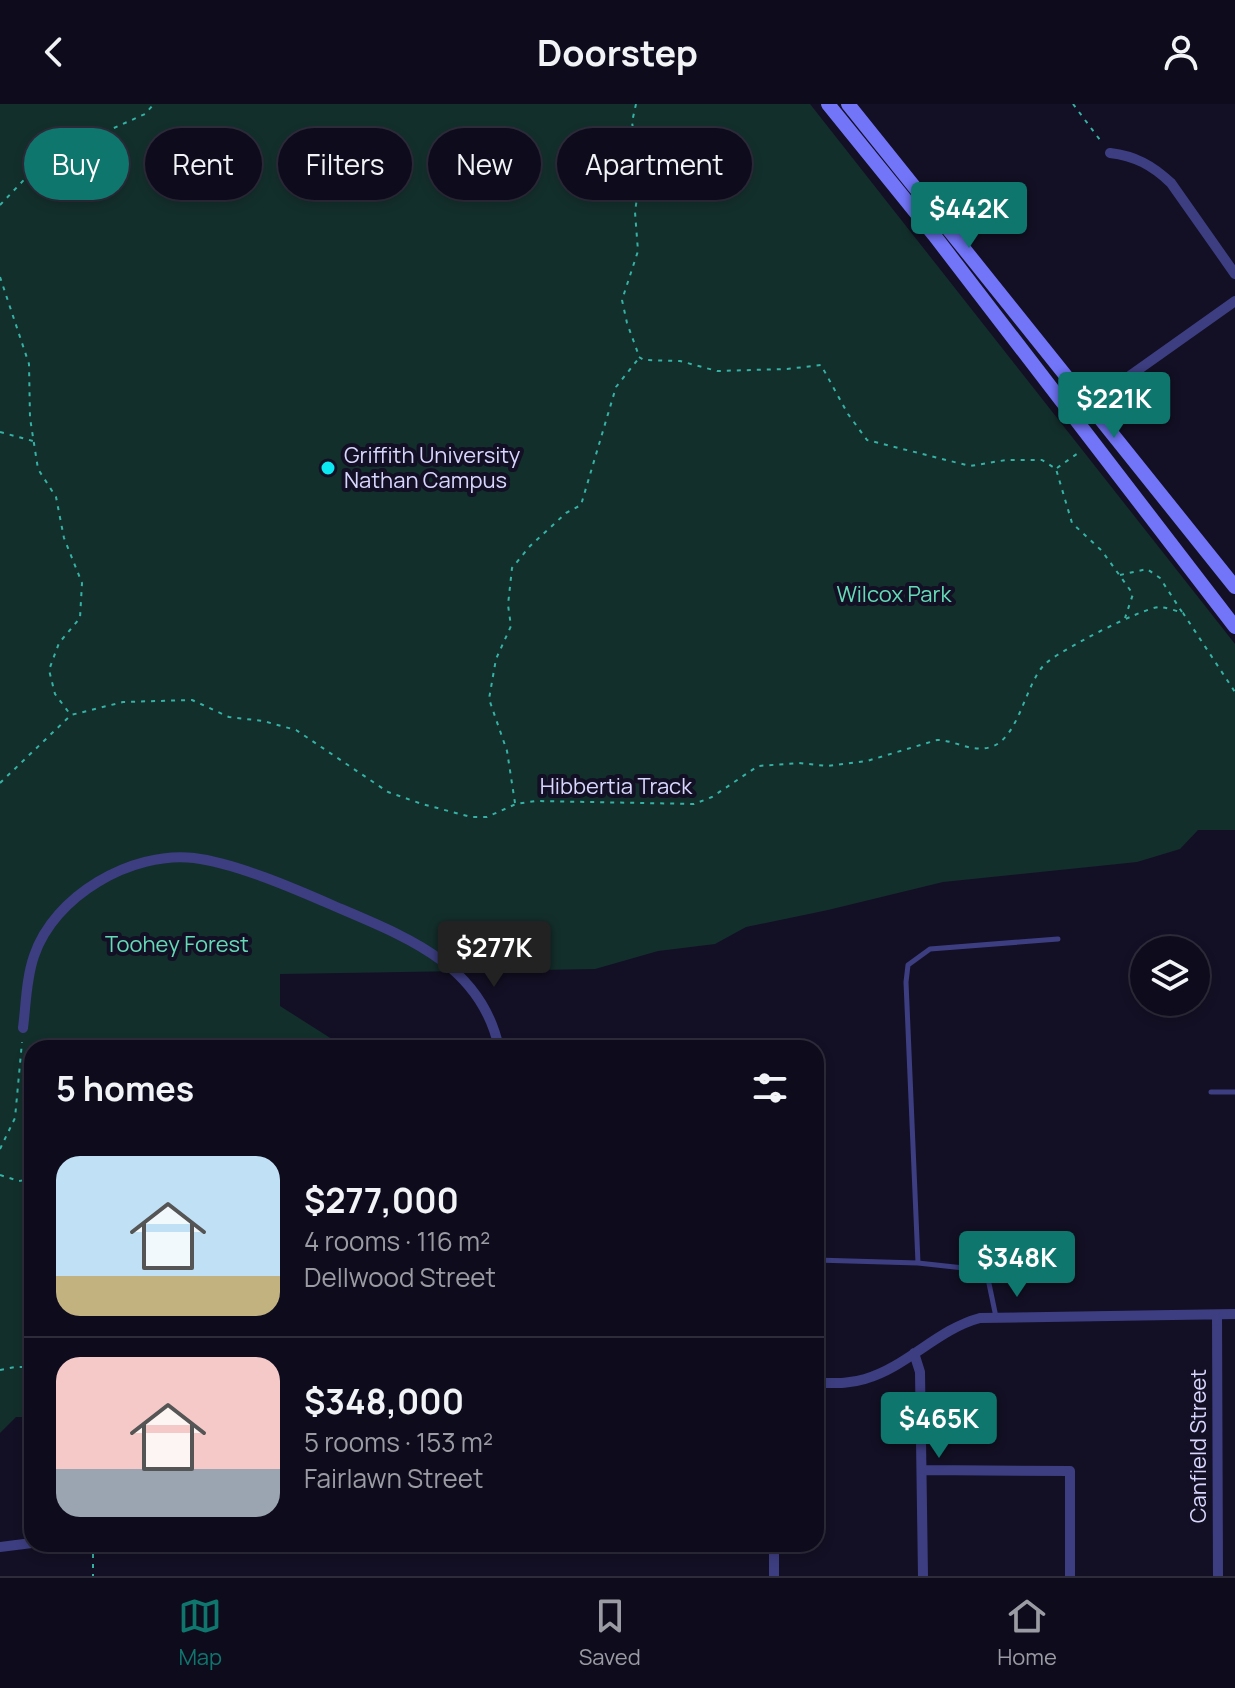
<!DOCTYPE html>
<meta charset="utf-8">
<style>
:root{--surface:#0e0c1c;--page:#1c1a29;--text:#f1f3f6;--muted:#9b9ba3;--line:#2e2c3b;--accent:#0f766e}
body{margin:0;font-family:Manrope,sans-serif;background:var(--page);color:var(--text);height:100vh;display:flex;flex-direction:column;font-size:30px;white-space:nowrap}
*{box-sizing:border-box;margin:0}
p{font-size:26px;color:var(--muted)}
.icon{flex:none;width:44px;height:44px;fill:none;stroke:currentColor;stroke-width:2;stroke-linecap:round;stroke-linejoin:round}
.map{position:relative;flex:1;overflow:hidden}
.drawer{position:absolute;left:24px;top:936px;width:800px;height:512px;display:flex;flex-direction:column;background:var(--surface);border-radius:24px;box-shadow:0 4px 12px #0003,0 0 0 2px var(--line)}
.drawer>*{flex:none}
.guide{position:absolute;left:24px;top:24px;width:800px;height:72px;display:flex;gap:16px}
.tools{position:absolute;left:1130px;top:832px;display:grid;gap:16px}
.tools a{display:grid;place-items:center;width:80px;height:80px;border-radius:50%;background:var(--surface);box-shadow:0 4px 12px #0003,0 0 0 2px var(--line);font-size:40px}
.price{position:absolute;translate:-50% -68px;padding:0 18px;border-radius:8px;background:var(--accent);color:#fff;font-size:26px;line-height:52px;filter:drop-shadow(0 2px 4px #0008)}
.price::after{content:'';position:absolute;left:50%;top:48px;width:24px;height:18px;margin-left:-12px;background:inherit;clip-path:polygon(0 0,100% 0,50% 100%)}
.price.current{background:#222;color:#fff}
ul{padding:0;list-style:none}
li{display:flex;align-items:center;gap:24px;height:200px;padding:0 32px}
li+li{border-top:2px solid var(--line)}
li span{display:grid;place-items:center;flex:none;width:224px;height:160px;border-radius:24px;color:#555}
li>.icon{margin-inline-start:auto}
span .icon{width:96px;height:96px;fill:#fffc;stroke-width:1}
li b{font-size:34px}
h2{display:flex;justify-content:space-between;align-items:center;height:96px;padding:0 32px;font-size:34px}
.pill{padding:0 28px;border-radius:36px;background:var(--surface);box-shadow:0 4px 12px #0003,0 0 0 2px var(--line);font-size:28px;line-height:72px}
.pill.current{background:var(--accent);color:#fff}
header{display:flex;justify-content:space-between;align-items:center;height:104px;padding:0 32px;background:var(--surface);font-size:36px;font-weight:700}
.menu{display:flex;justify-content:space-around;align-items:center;height:112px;border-top:2px solid var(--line);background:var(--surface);font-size:22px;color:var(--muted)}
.menu a{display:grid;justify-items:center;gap:4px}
.menu .current{color:var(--accent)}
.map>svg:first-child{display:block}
</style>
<header><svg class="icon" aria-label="back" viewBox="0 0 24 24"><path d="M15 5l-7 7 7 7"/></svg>Doorstep<svg class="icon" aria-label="person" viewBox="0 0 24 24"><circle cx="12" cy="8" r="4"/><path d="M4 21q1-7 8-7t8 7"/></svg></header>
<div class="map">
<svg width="1235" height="1472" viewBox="0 0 1235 1472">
<rect width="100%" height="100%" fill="#131025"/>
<path fill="#132f2c" d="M0 0H810L1235 540V726H1198L1180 745 1137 758 943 778 828 806 746 823 715 840 658 847 595 865 280 870V902L346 944H32V1313H16L0 1329Z"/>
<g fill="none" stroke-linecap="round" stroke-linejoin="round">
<path stroke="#35b2a4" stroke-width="2" stroke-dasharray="4 6" stroke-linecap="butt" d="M636 0 632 18 640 73 635 108 638 147 622 196 627 219 639 252
M1073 0 1103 40
M0 101 43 56 145 10 154 0
M0 173 29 260 30 314 38 365 56 393 64 434 82 479 80 514 59 539 49 566 55 590 70 610
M639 253 644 256 680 257 717 267 787 265 821 261 848 310 867 336 970 362 1006 356H1042L1056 365 1072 419 1102 447 1133 490 1125 514
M0 328 33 337
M1057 364 1081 347
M1120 471 1147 465 1160 474 1182 508
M0 679 71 611 123 598 192 596 229 613 263 617 296 626 388 688 422 700 471 713H487L516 700 536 697 694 700 712 693 758 662 799 659 827 662 867 657 937 636C955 636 971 649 991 643 1019 634 1025 581 1044 561 1056 548 1142 504 1159 503 1166 503 1176 507 1183 509L1235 588
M515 699 507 647 489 595 496 555 511 522 508 501 512 464 530 442 566 409 581 401 616 283 639 254
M0 1045 15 1014 22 938
M0 1071 19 1077 32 1075
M0 1266 15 1263H32
M93 1440V1472"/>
<path stroke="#3d3e81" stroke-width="5" d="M1211 988H1235
M816 1156 918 1159
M996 1213 987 1170 982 1166 918 1159 906 878 908 861 930 845 1058 835"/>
<path stroke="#3d3e81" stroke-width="10" d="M1110 49C1135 52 1152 61 1171 79L1235 170
M1077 319 1090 300 1235 197
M23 924C26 901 26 875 34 852 54 792 131 747 194 754 235 759 293 784 332 801 404 832 481 859 499 944
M1217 1211 1218 1472
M914 1249 920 1268 923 1472
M816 1279C833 1279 849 1280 865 1275 907 1263 938 1225 980 1214L1235 1210
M922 1366 1070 1367V1472
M774 1440V1472
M0 1443 32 1439"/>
<path stroke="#7275f8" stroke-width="14" d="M828 0 934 131 1235 523
M848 0 1235 483"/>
</g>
<circle fill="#0ce8f3" stroke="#131025" stroke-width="3" cx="328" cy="364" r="8"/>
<g text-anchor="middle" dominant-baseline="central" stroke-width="8" stroke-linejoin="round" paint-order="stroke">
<g font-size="22" fill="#d8d6fd" stroke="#131025" text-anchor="start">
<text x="344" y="351">Griffith University<tspan x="344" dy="25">Nathan Campus</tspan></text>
</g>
<g font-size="22" fill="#65dab7" stroke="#131025">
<text x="894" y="490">Wilcox Park</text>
<text x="177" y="840">Toohey Forest</text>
</g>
<g font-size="22" fill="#d8d6fd" stroke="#131025">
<text x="616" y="682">Hibbertia Track</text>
<text transform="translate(1198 1342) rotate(-90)">Canfield Street</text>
</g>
</g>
</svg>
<div class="tools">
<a><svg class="icon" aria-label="layers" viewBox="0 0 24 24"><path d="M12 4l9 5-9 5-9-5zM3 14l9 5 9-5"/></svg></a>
</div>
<b class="price" style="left:969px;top:146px">$442K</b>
<b class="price" style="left:1114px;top:336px">$221K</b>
<b class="price current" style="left:494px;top:885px">$277K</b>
<b class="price" style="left:1017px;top:1195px">$348K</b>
<b class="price" style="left:939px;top:1356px">$465K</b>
<div class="guide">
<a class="pill current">Buy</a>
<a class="pill">Rent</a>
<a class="pill">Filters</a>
<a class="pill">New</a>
<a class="pill">Apartment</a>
</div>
<section class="drawer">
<h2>5 homes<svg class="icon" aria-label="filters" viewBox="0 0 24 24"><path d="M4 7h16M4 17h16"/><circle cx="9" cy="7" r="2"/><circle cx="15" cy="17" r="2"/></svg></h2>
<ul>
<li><span style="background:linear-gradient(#bfe0f5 75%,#c2b280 0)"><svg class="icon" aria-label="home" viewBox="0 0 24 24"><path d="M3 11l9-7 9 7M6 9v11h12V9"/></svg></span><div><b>$277,000</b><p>4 rooms · 116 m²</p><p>Dellwood Street</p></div></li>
<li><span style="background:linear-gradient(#f6c9c9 70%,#9aa5b1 0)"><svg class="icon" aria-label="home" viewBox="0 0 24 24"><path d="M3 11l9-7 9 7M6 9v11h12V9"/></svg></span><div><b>$348,000</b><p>5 rooms · 153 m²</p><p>Fairlawn Street</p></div></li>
</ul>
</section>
</div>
<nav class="menu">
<a class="current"><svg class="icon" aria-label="map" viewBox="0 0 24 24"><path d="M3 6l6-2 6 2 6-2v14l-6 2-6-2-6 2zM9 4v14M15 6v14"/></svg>Map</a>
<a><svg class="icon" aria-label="saved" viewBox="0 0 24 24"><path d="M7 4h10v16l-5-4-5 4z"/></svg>Saved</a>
<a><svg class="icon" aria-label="home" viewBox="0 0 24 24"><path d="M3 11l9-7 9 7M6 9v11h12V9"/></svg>Home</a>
</nav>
